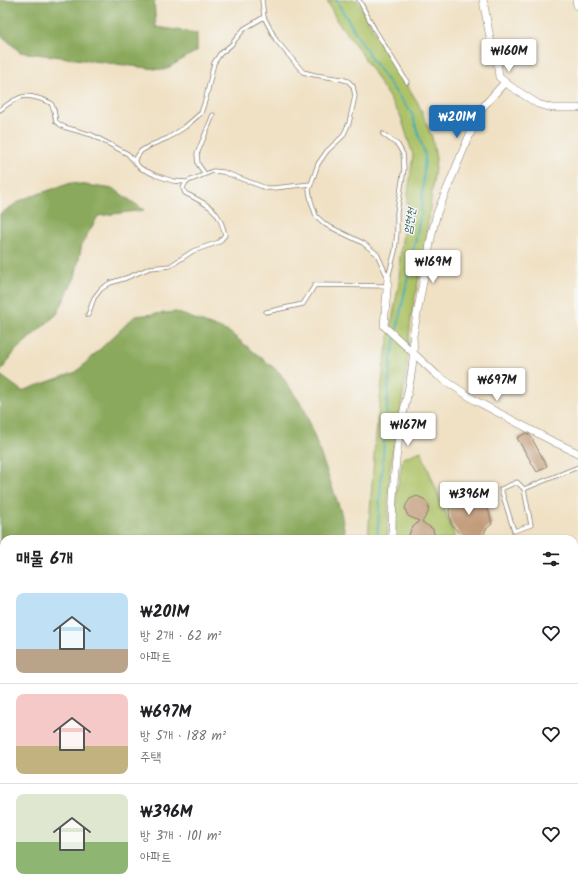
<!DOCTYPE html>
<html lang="ko">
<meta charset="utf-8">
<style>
:root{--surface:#fff;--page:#f2f2f2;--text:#202124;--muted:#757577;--line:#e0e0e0;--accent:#1f6fb2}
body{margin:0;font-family:Kalam,"Poor Story",sans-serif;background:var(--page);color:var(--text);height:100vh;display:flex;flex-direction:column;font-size:15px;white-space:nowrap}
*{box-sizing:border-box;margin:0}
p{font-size:13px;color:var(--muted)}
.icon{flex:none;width:22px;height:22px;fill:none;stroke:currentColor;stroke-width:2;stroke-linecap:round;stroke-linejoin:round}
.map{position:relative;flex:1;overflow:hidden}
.sheet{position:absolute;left:0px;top:535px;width:578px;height:356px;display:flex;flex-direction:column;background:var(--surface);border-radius:12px 12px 0 0;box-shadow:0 1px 3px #0004}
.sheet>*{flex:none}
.price{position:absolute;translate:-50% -34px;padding:0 9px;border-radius:4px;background:#fff;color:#222;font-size:13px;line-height:26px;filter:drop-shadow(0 1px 2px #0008)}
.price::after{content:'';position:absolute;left:50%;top:24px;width:12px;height:9px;margin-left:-6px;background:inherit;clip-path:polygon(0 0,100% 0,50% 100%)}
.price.on{background:var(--accent);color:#fff}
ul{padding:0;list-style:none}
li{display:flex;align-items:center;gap:12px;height:100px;padding:0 16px}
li+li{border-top:1px solid var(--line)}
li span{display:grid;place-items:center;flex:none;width:112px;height:80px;border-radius:8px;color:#555}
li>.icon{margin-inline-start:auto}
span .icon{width:48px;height:48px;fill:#fffc;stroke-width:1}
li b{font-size:17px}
h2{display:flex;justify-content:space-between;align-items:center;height:48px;padding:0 16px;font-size:17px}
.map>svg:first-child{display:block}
</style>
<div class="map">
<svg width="578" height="891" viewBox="0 0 578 891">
<rect width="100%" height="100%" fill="#f6f6f2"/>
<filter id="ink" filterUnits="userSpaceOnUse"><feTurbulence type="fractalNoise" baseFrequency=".025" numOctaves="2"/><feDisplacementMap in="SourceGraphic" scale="8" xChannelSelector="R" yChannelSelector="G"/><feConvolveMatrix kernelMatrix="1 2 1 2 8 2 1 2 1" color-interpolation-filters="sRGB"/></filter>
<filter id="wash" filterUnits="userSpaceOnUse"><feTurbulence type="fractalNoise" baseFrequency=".012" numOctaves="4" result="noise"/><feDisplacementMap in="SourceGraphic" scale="16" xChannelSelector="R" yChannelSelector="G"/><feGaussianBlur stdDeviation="0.9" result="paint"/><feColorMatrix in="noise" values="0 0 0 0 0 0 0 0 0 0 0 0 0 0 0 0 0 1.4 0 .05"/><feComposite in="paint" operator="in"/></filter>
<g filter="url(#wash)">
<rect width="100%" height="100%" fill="#f0e1c4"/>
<path fill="#aec368" stroke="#657042" d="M327 0H357L383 47 418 103 432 137 436 159 425 247 411 318 405 383 390 469 387 539H368L375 443 384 364 399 283 400 257 413 155 401 117 360 51 337 21Z
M421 451 456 539H395L396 495 403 458Z
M574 743 578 746V786L574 782Z"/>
<path fill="#8aa95c" stroke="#53623c" d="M0 0H156L154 2 156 27 197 33V51L164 70 20 52 0 34Z
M71 183 114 189 144 210 98 216 82 244 75 277 57 314 16 350 0 372V214L23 199Z
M176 312 229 332 279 372 305 410 341 512 346 539H4V887H509L508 891H5L0 880V375L22 391 76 372 135 316Z"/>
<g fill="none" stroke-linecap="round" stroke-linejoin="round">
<path stroke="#3aacb4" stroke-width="2" d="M336 0 372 60 412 114 425 155 421 213 396 335
M377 539 385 428 391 360 395 339
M574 762 578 766"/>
</g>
<g id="blocks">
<path fill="#c39c7b" d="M526 433 530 435 547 466 537 472 517 438Z
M461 489 470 493 474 506 485 503 489 512 492 524 486 529 482 539H464L462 538 451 523 449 512 450 502 453 494Z
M417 496 424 499 429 505 428 513 422 522 433 529 435 539H408L411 529 419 521 408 516 405 509 406 505 410 499Z"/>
</g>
</g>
<g filter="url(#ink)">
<use href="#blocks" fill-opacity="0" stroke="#867e70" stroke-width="1"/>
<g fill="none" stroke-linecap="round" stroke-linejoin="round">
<g stroke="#867e70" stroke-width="5">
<path id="service" d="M262 0 264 17 276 40 303 72 315 75 341 79 348 81 353 86 355 96 349 123 343 136 327 151 318 164 309 190 311 201 316 216 326 225 363 243 377 254 388 278
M359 0 375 30 407 82
M0 110C20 94 27 92 51 103L54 110 56 122 64 127 92 135 128 154 140 168 155 175 173 181 186 182 213 171 223 172 266 188H274L311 184
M383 134 398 145 403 154 404 169 397 212V232L395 251 388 278
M134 161 141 151 151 145 168 138 185 127 201 113 206 98 214 63 220 54 231 45 244 29 264 17
M205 174 198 164 197 154 213 115
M266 312 303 304 315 285 388 286
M88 315 94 298 101 289 110 283 126 278 150 268 170 266 193 251 219 242 225 235C219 208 208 205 185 193L183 188 186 182
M517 482 524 489 531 525 514 531 501 489Z
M524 489 578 467
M574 790 578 793"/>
</g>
<g stroke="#867e70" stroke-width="8">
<path id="minor" d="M483 0 491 43 497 60 499 77 510 86 538 104 552 108H578
M388 278 384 326 437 375 476 401 552 441 578 453
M392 539C392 505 394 470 399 436 404 403 416 370 413 336L432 233 437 213 467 141 483 107 505 82
M574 630 578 643
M574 655 578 652
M0 814 4 825
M39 887 41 891"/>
</g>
<g stroke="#867e70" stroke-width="10">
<path id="secondary" d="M577 0 578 5"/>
</g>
<use href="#service" stroke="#fff" stroke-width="3.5"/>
<use href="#minor" stroke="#fff" stroke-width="7"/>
<use href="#secondary" stroke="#fff" stroke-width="9"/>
</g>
</g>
<g text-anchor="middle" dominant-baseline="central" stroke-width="3" stroke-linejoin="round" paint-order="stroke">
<g font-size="11" font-style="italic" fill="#2a5d60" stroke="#f6f6f2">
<text transform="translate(410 221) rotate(-80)">엄현천</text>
</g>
</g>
</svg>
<b class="price" style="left:509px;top:73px">₩160M</b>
<b class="price on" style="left:457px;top:139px">₩201M</b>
<b class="price" style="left:433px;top:284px">₩169M</b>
<b class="price" style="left:497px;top:402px">₩697M</b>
<b class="price" style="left:408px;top:447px">₩167M</b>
<b class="price" style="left:469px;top:516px">₩396M</b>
<section class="sheet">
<h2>매물 6개<svg class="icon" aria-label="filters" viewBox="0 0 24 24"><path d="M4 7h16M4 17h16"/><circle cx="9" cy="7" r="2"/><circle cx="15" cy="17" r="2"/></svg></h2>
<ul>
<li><span style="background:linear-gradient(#bfe0f5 70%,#b9a48a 0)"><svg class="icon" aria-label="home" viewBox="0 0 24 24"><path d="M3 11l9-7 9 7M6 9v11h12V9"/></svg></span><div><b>₩201M</b><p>방 2개 · 62 m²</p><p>아파트</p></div><svg class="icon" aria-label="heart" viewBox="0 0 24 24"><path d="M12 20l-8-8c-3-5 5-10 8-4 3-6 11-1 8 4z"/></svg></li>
<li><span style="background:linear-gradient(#f6c9c9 65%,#c2b280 0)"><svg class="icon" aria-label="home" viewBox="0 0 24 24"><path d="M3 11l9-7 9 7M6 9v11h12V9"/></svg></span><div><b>₩697M</b><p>방 5개 · 188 m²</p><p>주택</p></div><svg class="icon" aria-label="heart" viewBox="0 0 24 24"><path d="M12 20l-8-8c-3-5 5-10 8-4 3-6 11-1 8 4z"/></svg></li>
<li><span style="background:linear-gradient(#dfe7d0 60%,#8fb573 0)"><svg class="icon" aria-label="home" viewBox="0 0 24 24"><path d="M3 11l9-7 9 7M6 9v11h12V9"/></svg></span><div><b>₩396M</b><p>방 3개 · 101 m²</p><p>아파트</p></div><svg class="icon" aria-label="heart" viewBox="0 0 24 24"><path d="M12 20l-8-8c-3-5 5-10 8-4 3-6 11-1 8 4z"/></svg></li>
</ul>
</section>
</div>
